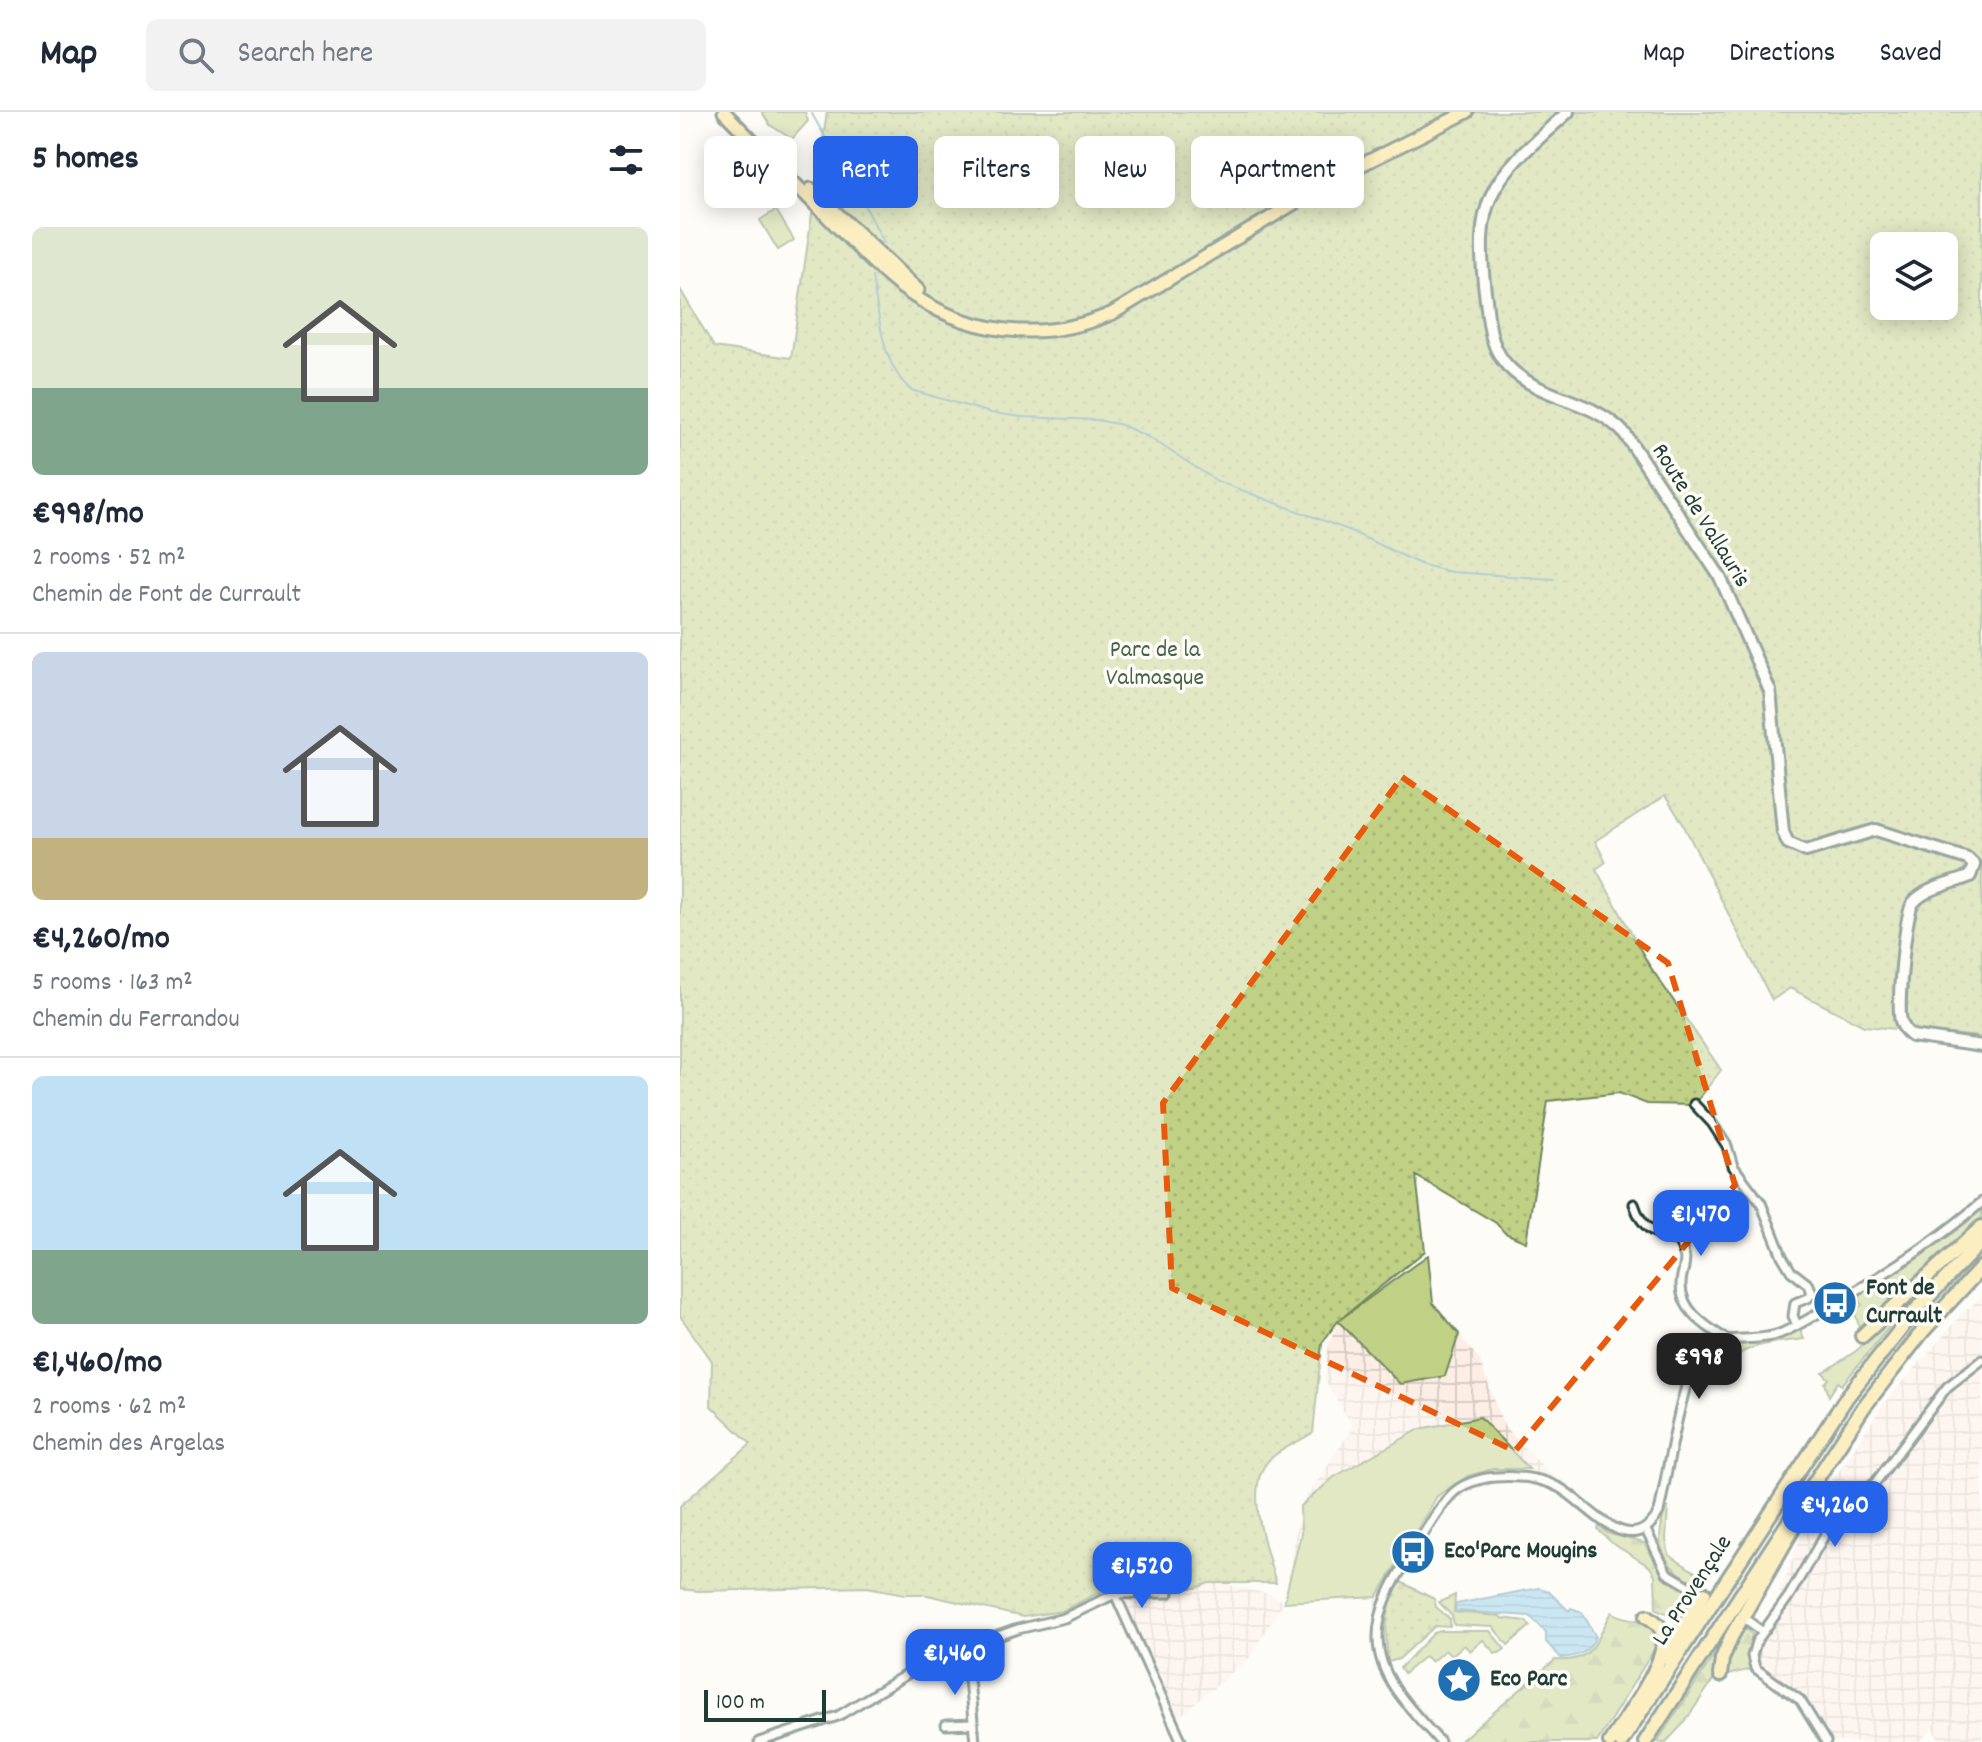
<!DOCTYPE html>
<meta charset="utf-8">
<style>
:root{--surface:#fff;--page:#f2f2f3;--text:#1f2937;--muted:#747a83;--line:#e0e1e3;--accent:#2563eb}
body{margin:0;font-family:Dekko,sans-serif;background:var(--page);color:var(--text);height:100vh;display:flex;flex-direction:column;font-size:30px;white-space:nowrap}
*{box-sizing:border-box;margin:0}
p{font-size:26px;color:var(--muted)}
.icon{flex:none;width:44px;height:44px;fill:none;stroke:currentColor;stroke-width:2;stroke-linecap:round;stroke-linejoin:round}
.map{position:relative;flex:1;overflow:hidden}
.panel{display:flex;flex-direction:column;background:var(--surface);width:680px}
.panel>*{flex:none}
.hud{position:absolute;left:24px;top:24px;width:760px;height:72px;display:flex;gap:16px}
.fabs{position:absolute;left:1190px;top:120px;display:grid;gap:16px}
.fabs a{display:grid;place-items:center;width:88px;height:88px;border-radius:12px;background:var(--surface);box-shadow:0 4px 20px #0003;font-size:40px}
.scale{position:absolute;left:24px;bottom:20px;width:122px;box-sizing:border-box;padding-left:8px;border:4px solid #1f3d34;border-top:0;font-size:22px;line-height:28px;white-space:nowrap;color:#1f3d34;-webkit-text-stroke:6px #fdfcf7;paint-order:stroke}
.price{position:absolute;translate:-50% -68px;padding:0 18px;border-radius:16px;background:var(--accent);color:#fff;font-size:26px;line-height:52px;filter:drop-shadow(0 2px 4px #0008)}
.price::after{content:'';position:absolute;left:50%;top:48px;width:24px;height:18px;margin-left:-12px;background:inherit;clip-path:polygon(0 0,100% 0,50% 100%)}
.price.current{background:#222;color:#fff}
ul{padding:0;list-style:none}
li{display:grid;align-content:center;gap:16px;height:424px;padding:0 32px}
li+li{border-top:2px solid var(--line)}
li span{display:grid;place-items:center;height:248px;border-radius:12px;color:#555}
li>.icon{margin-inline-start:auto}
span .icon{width:144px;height:144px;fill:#fffc;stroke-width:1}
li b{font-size:34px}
h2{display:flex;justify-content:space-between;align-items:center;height:96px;padding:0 32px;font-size:34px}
.chip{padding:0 28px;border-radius:12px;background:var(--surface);box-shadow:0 4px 20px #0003;font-size:28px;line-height:72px}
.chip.current{background:var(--accent);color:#fff}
header{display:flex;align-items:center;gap:48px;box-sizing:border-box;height:112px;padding:0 40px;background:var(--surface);border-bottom:2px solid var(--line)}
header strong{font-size:38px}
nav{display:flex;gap:44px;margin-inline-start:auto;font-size:28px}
.search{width:560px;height:72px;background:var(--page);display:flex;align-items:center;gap:20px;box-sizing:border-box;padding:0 28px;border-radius:12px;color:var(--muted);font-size:30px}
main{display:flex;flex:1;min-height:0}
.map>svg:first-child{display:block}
</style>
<header>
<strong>Map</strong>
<div class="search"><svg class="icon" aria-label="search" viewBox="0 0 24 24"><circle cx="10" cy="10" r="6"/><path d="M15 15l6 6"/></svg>Search here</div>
<nav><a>Map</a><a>Directions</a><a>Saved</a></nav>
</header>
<main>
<section class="panel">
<h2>5 homes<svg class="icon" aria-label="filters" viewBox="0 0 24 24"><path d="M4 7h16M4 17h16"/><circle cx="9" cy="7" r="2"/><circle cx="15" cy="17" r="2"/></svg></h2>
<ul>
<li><span style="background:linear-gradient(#dfe7d0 65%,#7fa58c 0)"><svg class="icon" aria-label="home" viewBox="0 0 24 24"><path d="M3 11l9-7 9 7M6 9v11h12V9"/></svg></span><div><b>€998/mo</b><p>2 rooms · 52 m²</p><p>Chemin de Font de Currault</p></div></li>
<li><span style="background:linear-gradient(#c9d6e8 75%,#c2b280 0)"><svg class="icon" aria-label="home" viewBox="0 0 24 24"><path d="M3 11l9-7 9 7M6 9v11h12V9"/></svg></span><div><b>€4,260/mo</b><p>5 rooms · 163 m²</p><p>Chemin du Ferrandou</p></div></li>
<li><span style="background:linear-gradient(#bfe0f5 70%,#7fa58c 0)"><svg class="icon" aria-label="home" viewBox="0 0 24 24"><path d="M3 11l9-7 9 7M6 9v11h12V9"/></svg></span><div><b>€1,460/mo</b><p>2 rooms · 62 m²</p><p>Chemin des Argelas</p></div></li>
</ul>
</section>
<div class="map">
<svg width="1302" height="1630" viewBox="0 0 1302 1630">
<defs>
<pattern id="industrial-grid" width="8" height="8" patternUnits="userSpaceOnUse" patternTransform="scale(2)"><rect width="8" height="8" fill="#fceee5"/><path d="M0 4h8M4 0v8" fill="none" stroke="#d8cdc5"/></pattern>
<pattern id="forest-firs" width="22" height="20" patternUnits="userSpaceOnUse" patternTransform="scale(2)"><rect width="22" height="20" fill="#c0d186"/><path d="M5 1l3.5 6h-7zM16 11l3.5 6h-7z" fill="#a5b474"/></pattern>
<pattern id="park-dots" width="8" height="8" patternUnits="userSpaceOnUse" patternTransform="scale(2)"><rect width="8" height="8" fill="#c0d186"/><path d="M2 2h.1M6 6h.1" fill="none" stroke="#a5b474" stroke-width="1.8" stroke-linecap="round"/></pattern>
<pattern id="water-rules" width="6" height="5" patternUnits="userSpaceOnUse" patternTransform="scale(2)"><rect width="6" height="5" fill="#8acdec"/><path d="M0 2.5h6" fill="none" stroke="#70a8c0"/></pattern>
</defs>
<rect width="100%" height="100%" fill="#fdfcf7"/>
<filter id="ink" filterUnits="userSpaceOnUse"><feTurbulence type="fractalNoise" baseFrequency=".0125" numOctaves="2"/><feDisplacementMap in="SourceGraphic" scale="16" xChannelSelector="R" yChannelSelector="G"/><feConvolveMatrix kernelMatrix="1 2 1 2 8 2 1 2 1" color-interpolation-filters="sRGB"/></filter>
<g filter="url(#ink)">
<path fill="url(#industrial-grid)" d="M748 1143 753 1191 799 1247 824 1314 872 1364 861 1374 826 1369 791 1379 777 1388 764 1400 711 1483 706 1529 708 1550 717 1570 771 1630H749L750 1627 707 1577 698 1560 691 1532 696 1485 604 1490 568 1547 497 1607 440 1484 460 1474 484 1470 529 1469 593 1483 604 1490 620 1395 673 1315 645 1268 649 1232 658 1209Z
M1302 1184V1630H1261L1253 1616 1240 1630H1151L1149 1628 1137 1630 1120 1594 1071 1557 1068 1548V1535L1092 1503 1127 1407 1203 1293 1284 1200Z"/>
<path fill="#c0d186" stroke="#70875d" stroke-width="2" d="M82 0H125L128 9 112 27 90 13Z
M96 98 114 128 98 138 80 108Z
M748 1143 753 1191 779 1222 765 1264 720 1272 658 1209Z
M1240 1177 1162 1273 1158 1270 1149 1284 1145 1271 1149 1267 1143 1261 1176 1239Z
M1119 1216 1124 1227C1095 1231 1057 1231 1043 1260L1030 1242 1020 1250 1015 1259C1024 1220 1048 1235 1077 1231 1092 1229 1106 1222 1119 1216Z
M800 1305 849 1357H813L788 1364 757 1384 697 1485 604 1490 621 1422 620 1395 654 1365 740 1317Z
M775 1483 774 1500 820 1504 821 1506 846 1509 850 1514 828 1533 813 1515 774 1513 772 1504 759 1490Z
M761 1519H810L825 1537 819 1541H815L803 1528 790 1539 784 1533 771 1544 765 1538 751 1550 745 1544 724 1562 720 1556 754 1521Z"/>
<path fill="url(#forest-firs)" stroke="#70875d" stroke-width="2" d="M1302 1094V1106L1210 1195 1181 1219 1174 1199 1182 1193 1178 1182 1254 1134Z
M985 1395H988L986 1428 989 1443 1018 1462 1022 1468C1015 1487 997 1512 976 1496L975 1463 970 1455 932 1431 918 1418 919 1414 927 1421 964 1431 986 1466 1011 1481 1016 1472C978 1448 975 1440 985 1395Z
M932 1500C952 1512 958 1501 979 1519L978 1531 917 1630H779L875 1548C915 1551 915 1529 932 1500Z
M1062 1513 1072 1522 1068 1542 1071 1557 1044 1564 1045 1549Z
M1042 1531 1035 1565 1004 1611 986 1630H977Z"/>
<path fill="url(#park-dots)" stroke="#70875d" stroke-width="2" fill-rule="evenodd" d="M147 0H1302V925L1184 914 1110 876 1092 888 1002 710 985 684 915 729 926 750 916 757 969 853 1041 958 1014 993 967 992 939 981 868 989 846 1130 825 1121 816 1111 736 1064 745 1139 658 1209 642 1231 633 1321C620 1329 602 1336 590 1347 562 1373 587 1439 596 1471H529L516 1476H491L484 1472 458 1476 438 1471 382 1499 343 1505 243 1482H225L187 1475 19 1479 0 1477V1394L71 1332 31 1294 32 1249 0 1204V177L34 235 111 246ZM1204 134H1264V194H1204Z
M721 1470 754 1487 756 1495 770 1507V1515L755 1514 719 1547 708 1550C705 1523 704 1491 721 1470Z"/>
<path fill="url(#water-rules)" stroke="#5f93a2" stroke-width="2" d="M858 1476 868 1479 889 1499 891 1496 902 1500 916 1525C908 1541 900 1544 881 1546L866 1530V1520L850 1504 775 1499 776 1492Z"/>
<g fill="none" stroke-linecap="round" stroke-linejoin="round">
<path stroke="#5f93a2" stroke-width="2" d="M131 0C155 44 183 86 204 131
M192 165C199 202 201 253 231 278L311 301 343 305 417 308 442 313 470 326 537 369 666 417 740 452 771 460 874 467"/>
<g stroke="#1f3d34" stroke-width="13">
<path id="minor" d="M1014 992 1032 1011 1047 1034 1053 1054 1081 1091 1102 1144 1111 1159 1129 1173 1132 1181 1128 1186 1115 1191 1113 1204 1117 1213
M954 1092C962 1117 974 1122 998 1129 1007 1146 1006 1147 1002 1164 995 1195 1025 1214 1046 1227
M965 1416 987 1461 1014 1477
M435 1482 489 1481
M1068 1509 1083 1520
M286 1537 295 1630
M266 1613 293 1612
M79 1630 158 1604 252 1547 338 1517 384 1506 435 1482 502 1630
M760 1630C735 1601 699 1569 698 1528 697 1492 718 1463 736 1434 747 1417 757 1397 771 1383 781 1372 800 1366 815 1365 838 1363 859 1365 880 1376 907 1391 951 1452 979 1400 986 1368 1003 1256 1023 1236 1038 1222 1076 1231 1099 1222 1119 1214 1138 1201 1157 1190 1209 1160 1257 1129 1302 1090
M1146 1630 1120 1588 1075 1556 1072 1544 1076 1530 1109 1484 1154 1407 1195 1371 1267 1275 1302 1248"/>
</g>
<g stroke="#1f3d34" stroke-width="16">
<path id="secondary" d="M888 0C812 68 792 81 806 188 809 216 811 241 834 260 868 289 913 287 945 322L1040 465 1090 579 1103 720 1108 731 1126 739 1196 718 1288 747 1294 753 1290 764C1273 772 1246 775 1233 791 1225 801 1217 895 1221 909 1223 916 1226 920 1232 924L1302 934"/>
</g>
<g stroke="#1f3d34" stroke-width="17">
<path id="primary" d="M44 0C78 35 112 69 147 104 171 128 194 154 221 175 285 223 361 232 433 201L659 64 787 0
M131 77 238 178"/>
</g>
<g stroke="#1f3d34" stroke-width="18">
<path id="motorway" d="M1182 1224 1302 1115
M983 1546 1024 1481
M1040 1563 1042 1547 1051 1525 1131 1385
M930 1630C945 1606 988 1551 983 1523 981 1513 974 1509 967 1504
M941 1630 1167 1285 1235 1199 1302 1129
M965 1630 1183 1296 1242 1220 1302 1155"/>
</g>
<use href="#minor" stroke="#fdfcf7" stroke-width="7"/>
<use href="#secondary" stroke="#fdfcf7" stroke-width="10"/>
<use href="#primary" stroke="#f9e181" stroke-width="11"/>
<use href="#motorway" stroke="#f9e181" stroke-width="12"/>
</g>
</g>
<path d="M0 0H1302V1630H0ZM722 665 988 851 1055 1073 835 1339 492 1176 483 991Z" fill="#fdfcf7" fill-opacity=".55" fill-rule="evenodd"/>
<path fill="none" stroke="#e8590c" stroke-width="6" stroke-dasharray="16 10" stroke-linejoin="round" d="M722 665 988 851 1055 1073 835 1339 492 1176 483 991Z"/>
<defs>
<g id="bus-disc" transform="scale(2.3)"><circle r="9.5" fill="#1f6fb2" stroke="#fdfcf7"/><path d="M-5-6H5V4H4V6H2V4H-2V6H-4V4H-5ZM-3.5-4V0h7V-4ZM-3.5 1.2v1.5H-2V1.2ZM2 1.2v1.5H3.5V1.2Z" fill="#fff"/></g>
<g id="sight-disc" transform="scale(2.3)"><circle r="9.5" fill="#1f6fb2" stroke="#fdfcf7"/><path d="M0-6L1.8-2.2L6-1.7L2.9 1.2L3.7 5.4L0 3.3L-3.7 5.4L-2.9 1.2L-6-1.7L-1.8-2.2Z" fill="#fff"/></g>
</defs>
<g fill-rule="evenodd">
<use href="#bus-disc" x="1155" y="1191"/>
<use href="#bus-disc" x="733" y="1440"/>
<use href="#sight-disc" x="779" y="1568"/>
</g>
<g text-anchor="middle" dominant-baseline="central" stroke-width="7" stroke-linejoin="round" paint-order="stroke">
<g font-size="24" fill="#1f3d34" stroke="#fdfcf7">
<text transform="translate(1020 404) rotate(58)">Route de Vallauris</text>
<text transform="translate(1013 1479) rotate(-57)">La Provençale</text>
</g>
<g font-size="24" fill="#476248" stroke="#fdfcf7">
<text x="475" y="539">Parc de la<tspan x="475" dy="28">Valmasque</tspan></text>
</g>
<g font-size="24" font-weight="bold" fill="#1f3d34" stroke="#fdfcf7" text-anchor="start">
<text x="1186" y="1177">Font de<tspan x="1186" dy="28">Currault</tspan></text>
<text x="764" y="1440">Eco'Parc Mougins</text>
<text x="810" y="1568">Eco Parc</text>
</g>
</g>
</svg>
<div class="fabs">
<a><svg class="icon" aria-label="layers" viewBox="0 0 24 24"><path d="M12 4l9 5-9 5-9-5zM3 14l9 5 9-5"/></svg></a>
</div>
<div class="scale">100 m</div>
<b class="price" style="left:1021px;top:1146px">€1,470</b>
<b class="price current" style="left:1019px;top:1289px">€998</b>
<b class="price" style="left:1155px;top:1437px">€4,260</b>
<b class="price" style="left:462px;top:1498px">€1,520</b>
<b class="price" style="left:275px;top:1585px">€1,460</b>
<div class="hud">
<a class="chip">Buy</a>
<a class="chip current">Rent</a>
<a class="chip">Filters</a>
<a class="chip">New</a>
<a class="chip">Apartment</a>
</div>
</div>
</main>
